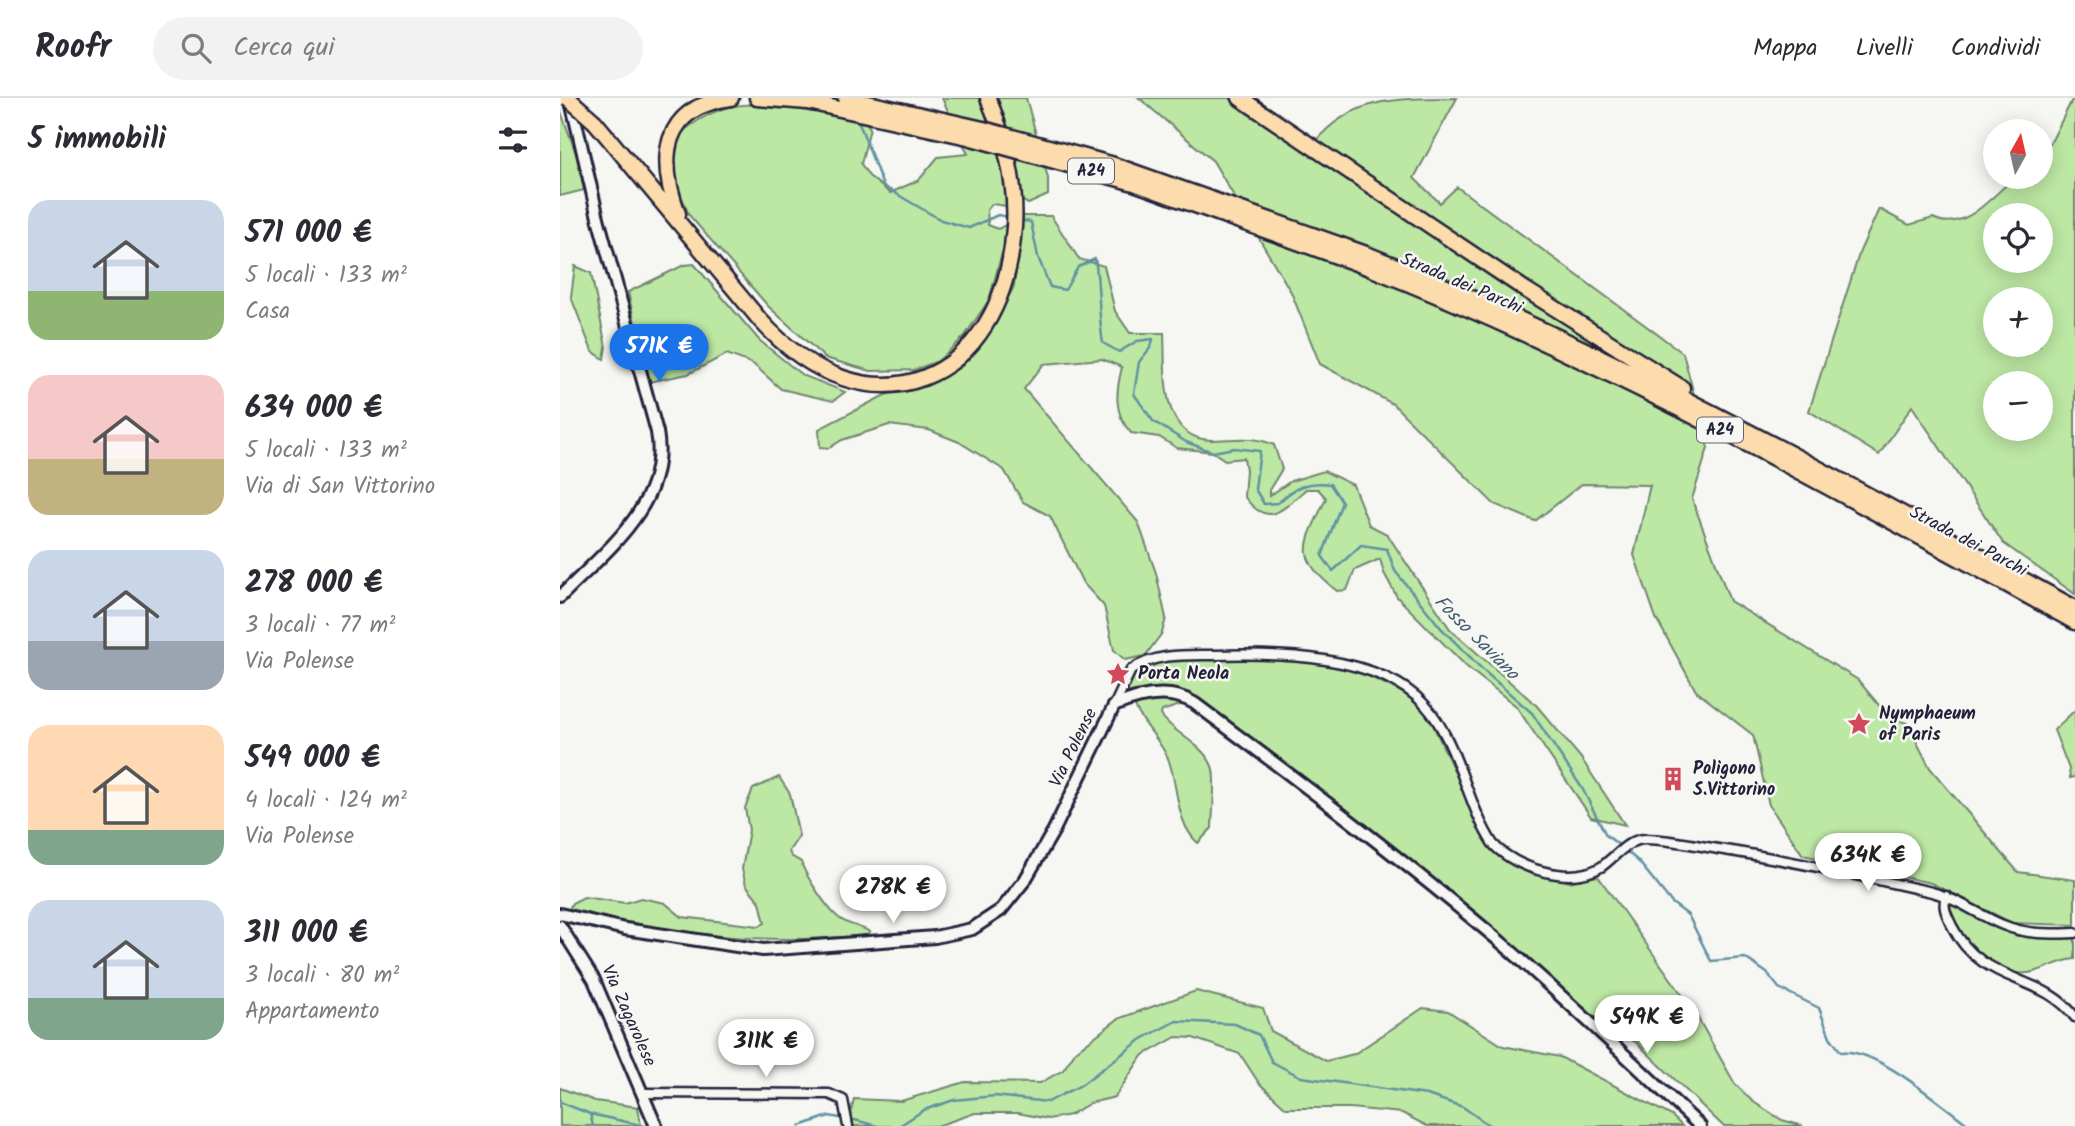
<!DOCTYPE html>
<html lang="it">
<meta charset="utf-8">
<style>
:root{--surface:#fff;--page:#f2f2f3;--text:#2b2b33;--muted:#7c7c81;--line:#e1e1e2;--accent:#1a73e8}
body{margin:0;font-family:Kalam,sans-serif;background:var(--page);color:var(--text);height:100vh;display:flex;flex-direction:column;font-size:26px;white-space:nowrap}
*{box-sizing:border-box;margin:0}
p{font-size:23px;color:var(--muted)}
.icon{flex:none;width:38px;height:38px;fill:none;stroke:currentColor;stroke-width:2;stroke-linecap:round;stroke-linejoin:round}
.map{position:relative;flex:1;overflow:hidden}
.details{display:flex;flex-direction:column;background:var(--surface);width:560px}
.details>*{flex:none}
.needle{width:46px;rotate:8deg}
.buttons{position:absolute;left:1423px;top:21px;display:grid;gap:14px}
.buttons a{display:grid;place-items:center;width:70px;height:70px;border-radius:50%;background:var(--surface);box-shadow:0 4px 18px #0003;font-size:35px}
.price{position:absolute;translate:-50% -60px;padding:0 16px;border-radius:24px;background:#fff;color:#222;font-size:23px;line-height:46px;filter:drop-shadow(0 2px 4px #0008)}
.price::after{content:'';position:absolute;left:50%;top:42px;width:21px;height:16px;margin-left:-10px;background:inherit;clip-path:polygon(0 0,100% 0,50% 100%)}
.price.current{background:var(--accent);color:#fff}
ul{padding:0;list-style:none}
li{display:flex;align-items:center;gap:21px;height:175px;padding:0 28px}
li span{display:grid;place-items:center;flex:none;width:196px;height:140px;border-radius:21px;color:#555}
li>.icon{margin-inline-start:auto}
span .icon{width:84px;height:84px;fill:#fffc;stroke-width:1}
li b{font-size:30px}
h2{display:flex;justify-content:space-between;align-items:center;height:84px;padding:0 28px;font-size:30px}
header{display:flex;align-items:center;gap:42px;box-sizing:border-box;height:98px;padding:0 35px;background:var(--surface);border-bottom:2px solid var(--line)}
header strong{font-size:33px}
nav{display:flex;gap:38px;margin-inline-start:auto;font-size:24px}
.search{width:490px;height:63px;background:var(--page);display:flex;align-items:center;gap:18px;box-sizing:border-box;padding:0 24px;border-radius:38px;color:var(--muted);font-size:26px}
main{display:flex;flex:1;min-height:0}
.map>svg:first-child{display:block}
</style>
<header>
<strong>Roofr</strong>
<div class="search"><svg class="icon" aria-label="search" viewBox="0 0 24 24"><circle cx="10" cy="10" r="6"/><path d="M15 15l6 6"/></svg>Cerca qui</div>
<nav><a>Mappa</a><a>Livelli</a><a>Condividi</a></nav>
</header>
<main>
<section class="details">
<h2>5 immobili<svg class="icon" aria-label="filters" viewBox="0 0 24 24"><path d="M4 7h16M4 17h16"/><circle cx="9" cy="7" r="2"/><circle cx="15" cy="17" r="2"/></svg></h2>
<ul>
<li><span style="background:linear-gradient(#c9d6e8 65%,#8fb573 0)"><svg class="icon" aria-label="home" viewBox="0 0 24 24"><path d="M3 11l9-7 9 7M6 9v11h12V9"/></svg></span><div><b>571 000 €</b><p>5 locali · 133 m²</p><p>Casa</p></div></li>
<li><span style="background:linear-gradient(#f6c9c9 60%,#c2b280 0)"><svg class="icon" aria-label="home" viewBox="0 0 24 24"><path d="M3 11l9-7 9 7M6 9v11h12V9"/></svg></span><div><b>634 000 €</b><p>5 locali · 133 m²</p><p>Via di San Vittorino</p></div></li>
<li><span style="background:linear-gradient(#c9d6e8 65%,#9aa5b1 0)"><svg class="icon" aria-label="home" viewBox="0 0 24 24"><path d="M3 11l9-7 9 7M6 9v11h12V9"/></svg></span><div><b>278 000 €</b><p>3 locali · 77 m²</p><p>Via Polense</p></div></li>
<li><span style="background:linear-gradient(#ffd9b3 75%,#7fa58c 0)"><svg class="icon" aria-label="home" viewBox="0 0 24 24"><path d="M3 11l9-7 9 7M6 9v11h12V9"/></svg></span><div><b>549 000 €</b><p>4 locali · 124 m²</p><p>Via Polense</p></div></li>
<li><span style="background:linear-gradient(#c9d6e8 70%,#7fa58c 0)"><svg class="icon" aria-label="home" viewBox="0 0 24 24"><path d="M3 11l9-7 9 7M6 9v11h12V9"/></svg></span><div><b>311 000 €</b><p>3 locali · 80 m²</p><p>Appartamento</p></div></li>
</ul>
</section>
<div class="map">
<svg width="1515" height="1028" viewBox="0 0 1515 1028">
<rect width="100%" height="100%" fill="#f6f6f2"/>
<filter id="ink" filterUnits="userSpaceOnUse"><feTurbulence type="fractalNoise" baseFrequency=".0143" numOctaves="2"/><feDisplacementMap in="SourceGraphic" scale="14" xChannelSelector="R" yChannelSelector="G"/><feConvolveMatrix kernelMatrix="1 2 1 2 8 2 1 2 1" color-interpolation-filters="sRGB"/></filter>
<g filter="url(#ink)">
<path fill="#bde8a4" stroke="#708570" stroke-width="2" fill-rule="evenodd" d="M252 0H290L310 30 301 66 309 78 330 95 359 82 378 59 408 56 382 0H421C437 34 444 70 447 108L432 106 427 112 428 127 438 131 463 118H491L519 161 544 168 555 213 570 235H604C606 271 598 340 651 342 674 342 692 337 714 347L722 371 709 392V398L731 383 764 373 793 387 809 427 827 436 890 531 976 607 1021 660 1065 727 1031 719 956 608 907 569 837 499 824 475 820 461 795 472 787 492 777 493C730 457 747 444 766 400L758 391H746C723 411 708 432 684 398L686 372 684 360 665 362 653 354 617 350 599 339 571 335C553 315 556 293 562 269L542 261 484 266 464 291 578 424 596 475 606 520 602 535 585 558 565 562 554 552 544 508 523 485 490 418 463 404 444 372 399 344 369 332 329 327 282 342 269 350 260 349 259 331 325 297 373 285 402 268 428 234 454 189 458 156 442 155 429 202 404 239 378 263 354 272 311 273 265 260 208 208 129 117 112 75 115 41C157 0 195 2 252 14Z
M438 0H466L488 80V97L468 106 462 102 456 62Z
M579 0H669L747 54C785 0 830 0 897 0L854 80 880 105 897 89 1123 255 1148 350 1132 401 1170 503 1298 582 1328 618 1347 625 1370 670 1458 774 1515 782V827L1452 825 1371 785 1243 757 1209 707 1193 637 1136 593 1096 520 1074 457 1090 387 1022 386 975 423 934 406 833 306 760 266 731 194 653 63Z
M1513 0H1515V496L1443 445 1352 308 1319 357 1249 313 1300 153 1319 111 1349 127 1373 120C1404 136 1432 98 1455 79H1480L1481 55 1492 42ZM1435 117H1480V163H1435ZM1435 201H1480V247H1435ZM1480 285V331H1435V285Z
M0 11 18 61 24 92 0 98Z
M134 166 199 242 242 277 285 294 273 303 221 291 193 266 167 256 128 276 88 284 68 194 124 167Z
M15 168 31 175 46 249 44 261 32 253 11 199Z
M693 559 766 565 804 576 846 596 869 618 922 734 963 768 1009 784 1038 778 1135 915 1175 986 1192 1003 1222 1022 1243 1028H1163L1077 945 1015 906 761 696 635 598 607 591 568 594 569 581C592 553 660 560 693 559Z
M581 601H624L623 606 602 613 601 617C614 636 643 646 652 668 657 680 652 715 652 730L638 745C616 726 618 689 609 663 603 645 578 620 575 608Z
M1515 612V679L1510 680 1509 671 1494 632Z
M219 679 230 696 239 738 229 753 231 758 241 764C245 777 268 812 279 820 287 827 301 828 310 834L307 837C196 848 117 836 9 812L12 805 24 799 65 805 81 800 105 805 122 819 199 828 205 825 200 804 186 787 182 771 189 732 185 710 193 691Z
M1388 804 1457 838H1515V861C1498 862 1483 874 1467 875 1427 880 1401 838 1386 808Z
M636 893 703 910 711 933 766 963 794 956 863 910 888 913 943 948 1000 959 1112 1018 1122 1028H867L842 1015 790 1010H726L699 985 680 956 633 940 616 939 582 958 555 999 530 1005 510 1017 488 1021 458 1015H415L377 1028H292L289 1025 294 1001 341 1003 405 984 480 985 503 972 516 953 558 921Z
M0 990 35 1003 78 1009 81 1028H0Z"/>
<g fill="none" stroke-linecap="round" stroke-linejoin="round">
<path stroke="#6192a1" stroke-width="2.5" d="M298 22 323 88 381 122 409 130 438 117 449 119
M459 122 471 124 478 159 490 189 505 192 518 169 535 161C540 190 538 217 543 245L559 254 577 243 593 241 591 249 579 264 574 296 593 323 626 344 653 354 674 350 700 353 695 391 704 406 718 405C735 389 747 383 770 386L782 404 762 458 773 473 801 447 827 451 835 473 881 530 924 573 972 615 1022 690 1046 737 1060 748
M1065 752 1079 764 1112 805 1128 817 1151 863 1185 860 1207 875 1219 890 1259 910 1270 939 1281 954C1316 949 1381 1007 1410 1028
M0 1004 30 1016 85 1028
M30 1016 33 1028
M291 1021 317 1028
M240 1028 269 1018 280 1020
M339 1028 364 1012 394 1002 435 998 488 1004 521 987 582 941 616 923 675 926 699 937 712 964 741 979 867 997 903 1009 930 1028"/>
<g stroke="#22223b" stroke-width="13">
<path id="street" d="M554 608 571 572C595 555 626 557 654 557 717 555 819 556 865 607 898 643 906 705 933 746 956 771 1010 787 1041 769 1054 760 1068 741 1085 741 1109 741 1134 747 1158 751 1230 762 1301 778 1372 794 1399 801 1418 817 1443 827 1467 837 1490 836 1515 835
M1386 798C1382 810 1387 817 1392 828 1422 888 1481 874 1515 919
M83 995 269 996 283 1002 288 1028"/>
</g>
<g stroke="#22223b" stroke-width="16">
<path id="secondary" d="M0 499C45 453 110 406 97 334L38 120 11 3
M0 816 65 831 203 852 375 839 412 831 441 812 465 782 494 732 554 608C579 597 609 590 634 605 739 683 844 762 944 847 1011 905 1075 967 1140 1028
M0 828 34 882 96 1028"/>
</g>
<g stroke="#22223b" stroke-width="19">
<path id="highway" d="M197 0 248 4
M680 0 966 192 1122 290
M35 24 200 222C308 342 444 287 454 129 457 85 445 41 428 0
M118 116C98 61 101 9 171 0
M809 157C1054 254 1284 384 1515 510
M807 169C1053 265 1283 397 1515 524"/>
</g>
<use href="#street" stroke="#f6f6f2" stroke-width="8"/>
<use href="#secondary" stroke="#f6f6f2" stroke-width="10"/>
<use href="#highway" stroke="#fcdcac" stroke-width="14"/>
<g stroke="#22223b" stroke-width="19" stroke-linecap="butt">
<path id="highway-bridge" d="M8 0 35 24
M286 0 423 31 554 67 809 157
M248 4 408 39 574 85 807 169"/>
</g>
<use href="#highway-bridge" stroke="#fcdcac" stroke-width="14"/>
</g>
</g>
<defs>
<g id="sight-bare" transform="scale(1.89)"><path d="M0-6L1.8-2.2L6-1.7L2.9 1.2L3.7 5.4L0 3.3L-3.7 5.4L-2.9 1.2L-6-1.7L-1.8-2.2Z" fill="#d1495b" stroke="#f6f6f2" stroke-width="2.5" paint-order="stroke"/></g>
<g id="building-bare" transform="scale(1.89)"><path d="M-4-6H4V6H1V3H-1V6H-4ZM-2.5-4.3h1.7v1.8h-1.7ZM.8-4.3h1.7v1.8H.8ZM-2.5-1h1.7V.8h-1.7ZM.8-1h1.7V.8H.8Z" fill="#d1495b" stroke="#f6f6f2" stroke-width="2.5" paint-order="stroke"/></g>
</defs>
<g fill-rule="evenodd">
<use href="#sight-bare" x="558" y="576"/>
<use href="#sight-bare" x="1299" y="626"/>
<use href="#building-bare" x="1113" y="681"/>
</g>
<g text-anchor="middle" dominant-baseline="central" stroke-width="5" stroke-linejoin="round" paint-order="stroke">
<g fill="#f6f6f2" stroke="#626272" stroke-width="2">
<rect x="508" y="60.5" width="46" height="25" rx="5"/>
<rect x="1137" y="319.5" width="46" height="25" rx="5"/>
</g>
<g font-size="16" font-weight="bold" fill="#22223b">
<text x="531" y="73">A24</text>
<text x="1160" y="332">A24</text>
</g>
<g font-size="18" fill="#22223b" stroke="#f6f6f2">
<text transform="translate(901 186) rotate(23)">Strada dei Parchi</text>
<text transform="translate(1408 444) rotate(28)">Strada dei Parchi</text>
<text transform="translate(514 650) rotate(-64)">Via Polense</text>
<text transform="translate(68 918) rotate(66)">Via Zagarolese</text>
</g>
<g font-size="18" font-weight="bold" fill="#22223b" stroke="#f6f6f2" text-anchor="start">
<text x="578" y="576">Porta Neola</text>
<text x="1319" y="616">Nymphaeum<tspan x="1319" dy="21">of Paris</tspan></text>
<text x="1133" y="671">Poligono<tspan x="1133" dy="21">S.Vittorino</tspan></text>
</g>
<g font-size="19" font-style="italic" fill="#425a6e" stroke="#f6f6f2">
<text transform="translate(916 540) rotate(45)">Fosso Saviano</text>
</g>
</g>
</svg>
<div class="buttons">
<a><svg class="needle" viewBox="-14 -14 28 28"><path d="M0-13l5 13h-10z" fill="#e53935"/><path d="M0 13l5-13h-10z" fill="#7c7c81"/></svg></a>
<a><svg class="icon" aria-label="locate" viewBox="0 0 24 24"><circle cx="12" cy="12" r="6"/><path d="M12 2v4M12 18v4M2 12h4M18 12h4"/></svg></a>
<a>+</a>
<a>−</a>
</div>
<b class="price current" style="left:99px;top:286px">571K €</b>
<b class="price" style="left:1308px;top:795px">634K €</b>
<b class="price" style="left:333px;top:827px">278K €</b>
<b class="price" style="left:1087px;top:957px">549K €</b>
<b class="price" style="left:206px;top:981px">311K €</b>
</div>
</main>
